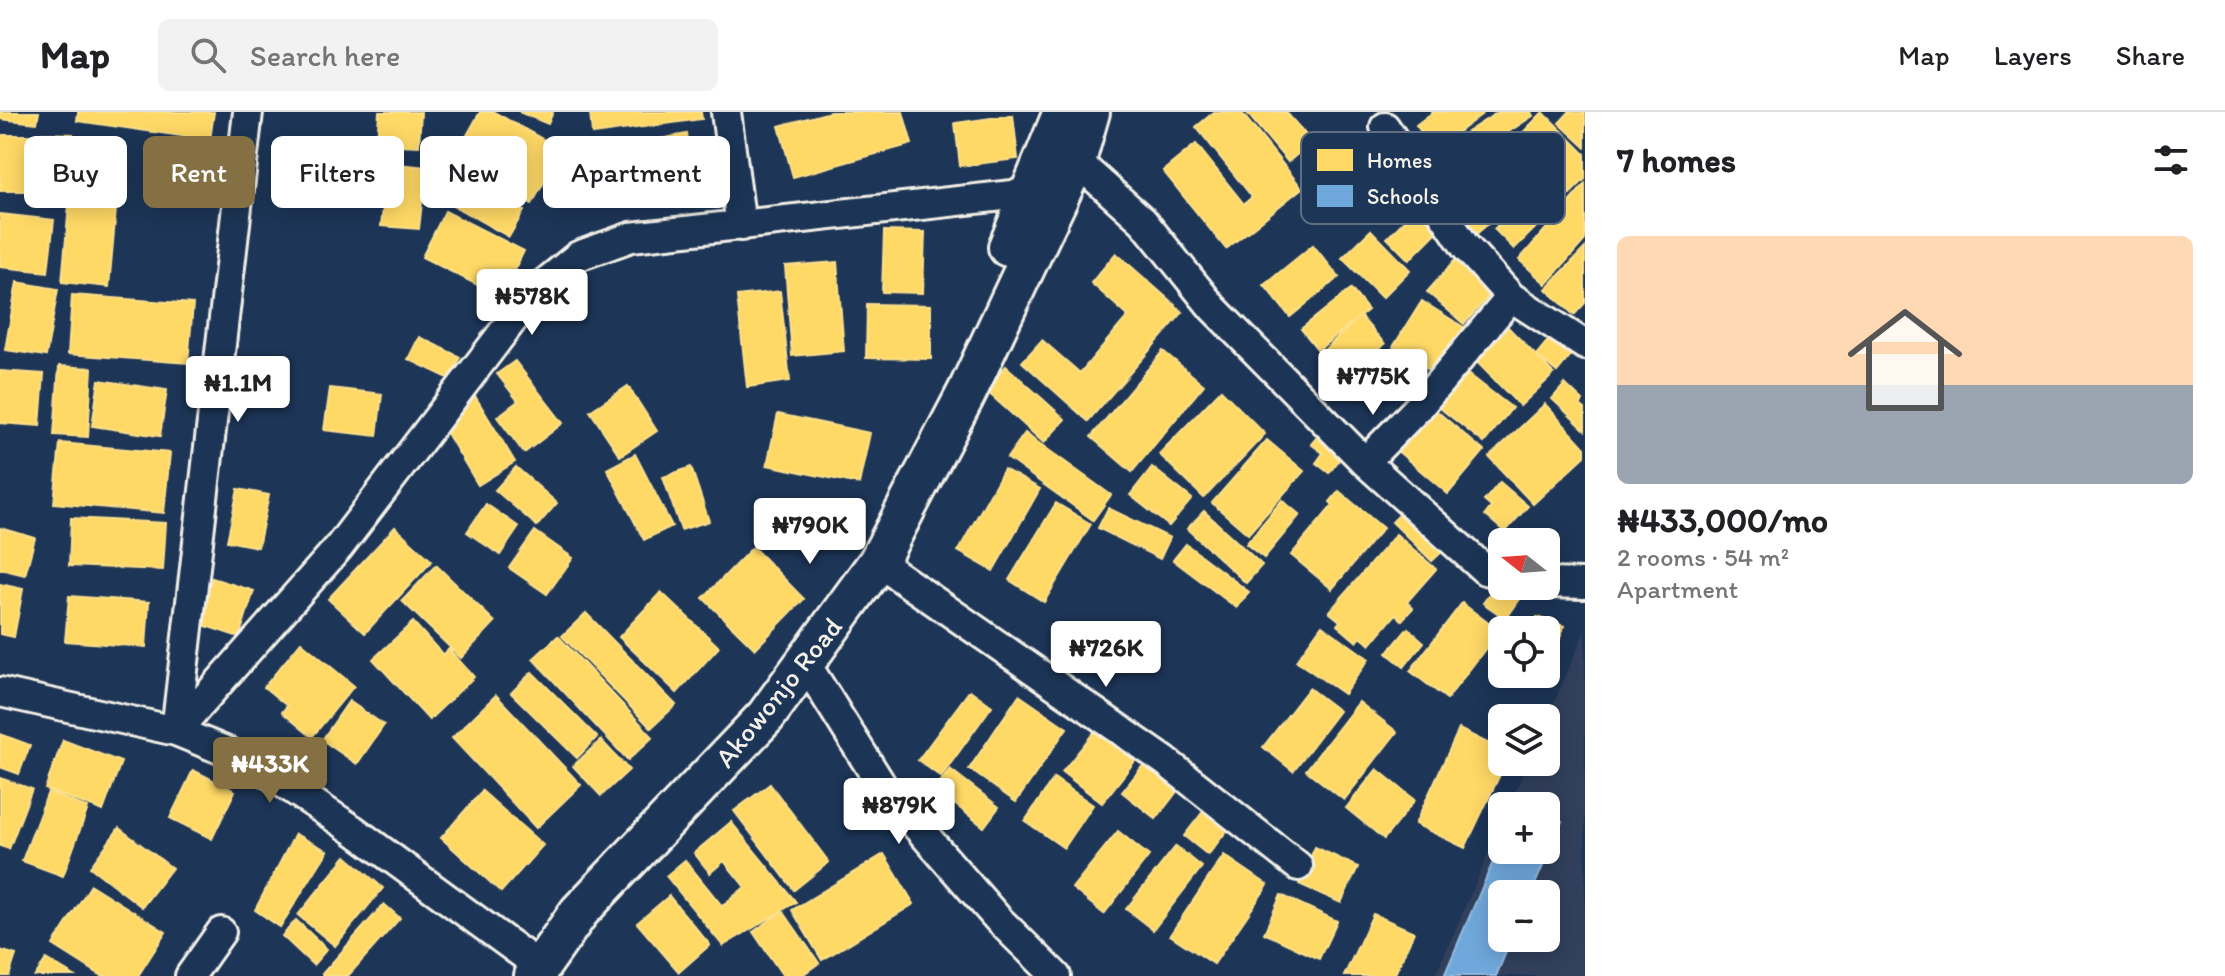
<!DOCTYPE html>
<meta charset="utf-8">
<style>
:root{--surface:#fff;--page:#f2f2f2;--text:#202124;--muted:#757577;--line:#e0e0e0;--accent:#847042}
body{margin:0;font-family:Itim,sans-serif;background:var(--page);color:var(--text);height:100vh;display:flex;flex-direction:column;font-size:30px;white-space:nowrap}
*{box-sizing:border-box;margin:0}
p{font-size:26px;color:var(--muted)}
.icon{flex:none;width:44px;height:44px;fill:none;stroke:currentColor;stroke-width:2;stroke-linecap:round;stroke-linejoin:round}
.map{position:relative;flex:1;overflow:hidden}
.details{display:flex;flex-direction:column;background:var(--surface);width:640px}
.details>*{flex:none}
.guide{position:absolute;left:24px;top:24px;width:760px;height:72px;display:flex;gap:16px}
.needle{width:52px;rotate:287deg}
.tools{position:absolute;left:1488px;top:416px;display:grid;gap:16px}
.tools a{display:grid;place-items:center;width:72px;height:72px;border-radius:12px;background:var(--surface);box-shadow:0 4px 20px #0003;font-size:40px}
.price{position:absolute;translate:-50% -68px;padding:0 18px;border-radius:8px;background:#fff;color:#222;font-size:26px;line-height:52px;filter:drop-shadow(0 2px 4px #0008)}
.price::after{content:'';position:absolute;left:50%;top:48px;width:24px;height:18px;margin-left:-12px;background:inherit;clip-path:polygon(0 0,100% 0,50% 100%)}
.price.on{background:var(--accent);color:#fff}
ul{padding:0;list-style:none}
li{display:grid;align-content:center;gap:16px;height:424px;padding:0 32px}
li+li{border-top:2px solid var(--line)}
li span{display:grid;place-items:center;height:248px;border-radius:12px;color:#555}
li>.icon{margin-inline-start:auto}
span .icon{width:144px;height:144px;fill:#fffc;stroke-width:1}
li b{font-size:34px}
h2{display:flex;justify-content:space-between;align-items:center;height:96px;padding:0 32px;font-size:34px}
.chip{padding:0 28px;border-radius:12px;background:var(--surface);box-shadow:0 4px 20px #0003;font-size:28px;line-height:72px}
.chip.on{background:var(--accent);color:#fff}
header{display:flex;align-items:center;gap:48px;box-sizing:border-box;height:112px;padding:0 40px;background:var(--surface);border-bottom:2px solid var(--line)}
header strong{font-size:38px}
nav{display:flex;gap:44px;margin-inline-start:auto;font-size:28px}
.search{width:560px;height:72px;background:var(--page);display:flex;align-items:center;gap:20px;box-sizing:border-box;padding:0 28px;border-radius:12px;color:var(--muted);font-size:30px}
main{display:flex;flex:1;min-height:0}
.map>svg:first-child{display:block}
</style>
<header>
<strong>Map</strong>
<div class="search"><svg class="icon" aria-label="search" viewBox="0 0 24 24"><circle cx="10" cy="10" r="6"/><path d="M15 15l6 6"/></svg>Search here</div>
<nav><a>Map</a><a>Layers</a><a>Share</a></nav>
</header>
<main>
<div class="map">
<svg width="1585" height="864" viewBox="0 0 1585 864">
<rect width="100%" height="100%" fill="#1d3557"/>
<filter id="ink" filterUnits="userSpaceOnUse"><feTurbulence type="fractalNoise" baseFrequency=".0125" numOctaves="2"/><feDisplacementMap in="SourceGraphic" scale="16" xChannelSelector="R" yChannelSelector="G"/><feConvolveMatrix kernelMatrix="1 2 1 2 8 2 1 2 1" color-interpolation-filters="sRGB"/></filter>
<g filter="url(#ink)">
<path fill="#31415d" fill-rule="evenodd" d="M1585 519V864H1435L1502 710V738H1546V694H1509L1528 650H1546V609ZM1502 782H1546V826H1502Z"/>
<path fill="#ffd966" stroke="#fce08d" stroke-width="2" d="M0 0H39L37 11 0 7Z
M78 0H214L210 28 77 9Z
M379 0H421L419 34 377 32Z
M480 0H494L562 38 532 92 453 48Z
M519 0H553L548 12Z
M590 0H701L702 7 592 22Z
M830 0H903L912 32 793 65 779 14Z
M1214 0H1241L1302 76 1226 137 1163 59 1196 32 1244 92 1252 85 1196 15Z
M1246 0H1286L1312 30 1288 50Z
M1433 0H1485L1434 38 1416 13Z
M1498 0H1531L1533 4 1452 57 1439 38Z
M1543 0 1585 42V67L1514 137 1494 117 1520 91 1487 57Z
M1569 0 1585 1V35L1559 11Z
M1013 3 1018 47 960 54 955 11Z
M38 21 73 22 69 90 35 89Z
M687 22 696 76 603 94 594 39Z
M0 23H33L31 79H0Z
M388 51 426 55 419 117 381 114Z
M452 59 524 99 509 125 438 85Z
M1475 60 1506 97 1475 123 1445 86Z
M1396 61 1445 112 1409 148 1387 126 1414 99 1386 71Z
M1585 72V128L1546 172 1519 148Z
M69 93 116 97 109 175 62 170Z
M445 99 524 139 501 185 422 145Z
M0 102 54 108 48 160 0 155Z
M1371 118 1410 158 1382 186 1342 146Z
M884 119 925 120 923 181 882 180Z
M1313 133 1339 165 1290 205 1264 173Z
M1585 136V191L1574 203 1546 177Z
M1116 141 1183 200 1088 309 1022 250 1042 228 1080 261 1128 204 1091 171Z
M1457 146 1493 179 1464 212 1427 180Z
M837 150 844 239 792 244 785 154Z
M17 170 58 177 46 244 5 238Z
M1351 177 1368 198 1318 238 1301 217Z
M780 179 790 269 747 275 737 184Z
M72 183 193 192 188 251 68 242Z
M1422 189 1465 216 1441 254 1434 250 1429 258 1393 235Z
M867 192 931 193V247L866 246Z
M1360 204 1385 232 1347 267 1322 240Z
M1505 212 1554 262 1520 294 1471 244Z
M1555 220 1576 237 1557 260 1536 243Z
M419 225 460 245 450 267 408 247Z
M1163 239 1204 273 1132 360 1091 325Z
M515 249 563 311 524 341 497 305 518 289 497 262Z
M1457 253 1512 296 1484 331 1430 288Z
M59 254 92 256 88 325 54 323Z
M1006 254 1065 307 1044 331 985 278Z
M0 259 44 262 40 314 0 311Z
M99 268 167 278 160 324 92 314Z
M1565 272 1583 289 1580 293 1585 297V318L1552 287Z
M628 274 657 319 620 344 590 299Z
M330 276 382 282 377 324 324 318Z
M1221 278 1265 322 1204 386 1159 342Z
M475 284 515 350 478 373 438 306Z
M1545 292 1585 336V344L1533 392 1489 345Z
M1431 294 1484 339 1448 382 1395 337Z
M778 302 870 321 859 372 767 353Z
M1321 320 1346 339 1329 361 1316 351 1323 341 1311 332Z
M1025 321 1111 383 1093 408 1007 346Z
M1267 328 1304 359 1248 422 1212 391Z
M60 331 170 341 164 401 54 391Z
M635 342 672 414 644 428 607 357Z
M516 355 557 391 537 414 495 378Z
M691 355 709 409 681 418 663 365Z
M1152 355 1192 387 1169 414 1130 383Z
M1004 357 1040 377 993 459 958 439Z
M1500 370 1528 394 1505 420 1485 403 1491 395 1484 389Z
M238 377 269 383 258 435 227 429Z
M1339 379 1383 416 1332 477 1291 443 1333 393 1330 390Z
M1282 388 1300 403 1264 446 1246 432Z
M1056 391 1091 412 1044 490 1009 468Z
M486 392 519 415 500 443 467 420Z
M1108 396 1170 426 1160 447 1098 416Z
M1405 397 1445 437 1432 449 1392 410Z
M1204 399 1262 453 1246 471 1187 417Z
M71 406 166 411 163 458 69 454Z
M395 415 432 449 365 521 328 487Z
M0 416 35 426 25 463 0 457Z
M535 419 573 446 547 482 509 456Z
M1396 422 1436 457 1407 490 1413 496 1402 508 1396 502 1370 533 1361 525 1357 530 1337 513 1340 509 1329 500Z
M1186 432 1249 480 1237 496 1173 448Z
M753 435 804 487 755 537 703 486Z
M436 453 495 510 461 546 402 489Z
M212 466 254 479 239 525 197 511Z
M1498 471 1520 487 1506 507 1483 491Z
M0 472 23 477 14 525 0 522Z
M661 480 719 535 677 581 619 525Z
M69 484 149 490 146 535 65 529Z
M1462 491 1499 519 1447 587 1410 559Z
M586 501 676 593 651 616 562 524Z
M1537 505 1564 514 1551 554 1546 553V518H1533Z
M413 510 443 543 449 537 474 565 429 608 373 547Z
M1322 513 1369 547 1344 582 1296 549Z
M1408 516 1424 530 1404 555 1387 541Z
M558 524 653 625 628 648 533 547Z
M301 530 354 574 312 625 282 600 287 594 264 575Z
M532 560 597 625 577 646 511 581Z
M1309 576 1339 599 1293 659 1263 635Z
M970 578 992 594 941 665 918 648Z
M496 583 581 673 536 716 452 626Z
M1019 583 1067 616 1016 690 969 657Z
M349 589 384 613 357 652 322 628Z
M1359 590 1397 620 1344 688 1306 658Z
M1459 617 1502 638V650H1506L1465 736 1415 712Z
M1095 619 1135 649 1102 691 1062 660Z
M0 622 30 633 19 662 0 655Z
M63 628 121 650 103 699 45 677Z
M601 628 629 658 601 684 573 654Z
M1149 646 1182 673 1156 707 1122 680Z
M950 657 999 695 984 715 935 677Z
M1377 657 1415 688 1384 727 1346 696Z
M193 658 235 679 212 727 170 706Z
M0 666 32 677 9 737 0 734Z
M1054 666 1093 693 1064 736 1025 709Z
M770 672 829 750 794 778 734 699Z
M482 679 543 733 501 780 441 726Z
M48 680 88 696 63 764 22 749Z
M1212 688 1236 707 1208 743 1184 724Z
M731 710 796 790 723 834 666 764 685 748 722 794 745 775 724 749 710 761 694 741Z
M119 716 172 756 142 795 90 755Z
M1118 719 1149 744 1104 802 1072 776Z
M295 722 328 739 280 815 255 798Z
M1176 734 1202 755 1153 818 1126 797Z
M1315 735 1358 755 1341 791 1299 772Z
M884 742 914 792 822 848 792 798Z
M1224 743 1268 773 1214 852 1170 823Z
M346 744 383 776 335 834 298 803Z
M91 773 166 820 138 864H102L53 833Z
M1281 783 1337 809 1319 847 1264 821Z
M669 784 710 833 679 860 637 811Z
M384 792 400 806 348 864H324L322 862Z
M783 799 819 851 801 864H783L753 820Z
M1373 802 1414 820 1394 864H1344Z
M296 808 327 837 313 853 282 824Z
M0 838 16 843 9 864H0Z
M46 847 74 864H35Z"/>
<path fill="#6fa8dc" stroke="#97bee0" stroke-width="2" d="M1546 702 1562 709 1531 782H1502V826H1512L1496 864H1444L1502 729V738H1546Z"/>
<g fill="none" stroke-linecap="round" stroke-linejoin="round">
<g stroke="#f4f1e8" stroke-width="34">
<path id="street" d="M726 0 741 114
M1385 15 1465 134 1511 185 1585 233
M1076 49 1143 109 1213 196 1365 350 1485 458 1502 462
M1365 350 1418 296 1511 185
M878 450 1165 649 1298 754
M1546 471 1585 472
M806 552 884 677 998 807 1056 864
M0 580 176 619 252 650 352 717 539 854
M176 619 339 435 534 180 578 144 631 125 1031 81
M176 619 248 0
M190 864 221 820"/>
</g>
<g stroke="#f4f1e8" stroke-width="44">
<path id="secondary" d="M1008 135 1063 0
M534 864 579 800 766 604 878 450 967 280 1018 171 1076 49 1090 0"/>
</g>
<use href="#street" stroke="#1d3557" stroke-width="28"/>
<use href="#secondary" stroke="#1d3557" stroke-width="38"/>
</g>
</g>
<g text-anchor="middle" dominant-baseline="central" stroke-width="8" stroke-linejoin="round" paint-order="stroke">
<g font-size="28" fill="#f4f1e8" stroke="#1d3557">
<text transform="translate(778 580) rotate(-51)">Akowonjo Road</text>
</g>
</g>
<rect x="1301" y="20" width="264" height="92" rx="12" fill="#1d3557" stroke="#5e6d82" stroke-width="2"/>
<rect x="1317" y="37" width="36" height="22" fill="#ffd966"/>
<rect x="1317" y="73" width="36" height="22" fill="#6fa8dc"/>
<g font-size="22" fill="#f4f1e8">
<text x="1367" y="56">Homes</text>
<text x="1367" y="92">Schools</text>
</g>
</svg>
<div class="tools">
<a><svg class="needle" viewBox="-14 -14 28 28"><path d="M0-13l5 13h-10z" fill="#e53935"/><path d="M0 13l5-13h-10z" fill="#757577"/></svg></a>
<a><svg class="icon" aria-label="locate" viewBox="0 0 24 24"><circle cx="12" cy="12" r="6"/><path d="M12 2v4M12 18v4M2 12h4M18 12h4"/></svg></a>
<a><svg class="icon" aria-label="layers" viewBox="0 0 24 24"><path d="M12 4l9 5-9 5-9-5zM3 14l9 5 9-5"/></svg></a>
<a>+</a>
<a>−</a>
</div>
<b class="price" style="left:532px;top:225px">₦578K</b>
<b class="price" style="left:1373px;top:305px">₦775K</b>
<b class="price" style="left:238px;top:312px">₦1.1M</b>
<b class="price" style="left:810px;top:454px">₦790K</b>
<b class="price" style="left:1106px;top:577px">₦726K</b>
<b class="price on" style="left:270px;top:693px">₦433K</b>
<b class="price" style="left:899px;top:734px">₦879K</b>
<div class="guide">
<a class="chip">Buy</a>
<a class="chip on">Rent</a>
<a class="chip">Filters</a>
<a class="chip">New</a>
<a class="chip">Apartment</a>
</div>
</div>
<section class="details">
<h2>7 homes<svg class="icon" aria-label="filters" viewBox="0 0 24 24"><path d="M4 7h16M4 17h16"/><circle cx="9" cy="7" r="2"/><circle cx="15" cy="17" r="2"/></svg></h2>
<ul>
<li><span style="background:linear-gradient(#ffd9b3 60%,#9aa5b1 0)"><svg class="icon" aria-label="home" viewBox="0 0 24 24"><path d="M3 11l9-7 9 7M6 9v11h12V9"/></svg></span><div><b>₦433,000/mo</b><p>2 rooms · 54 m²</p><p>Apartment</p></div></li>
</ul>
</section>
</main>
